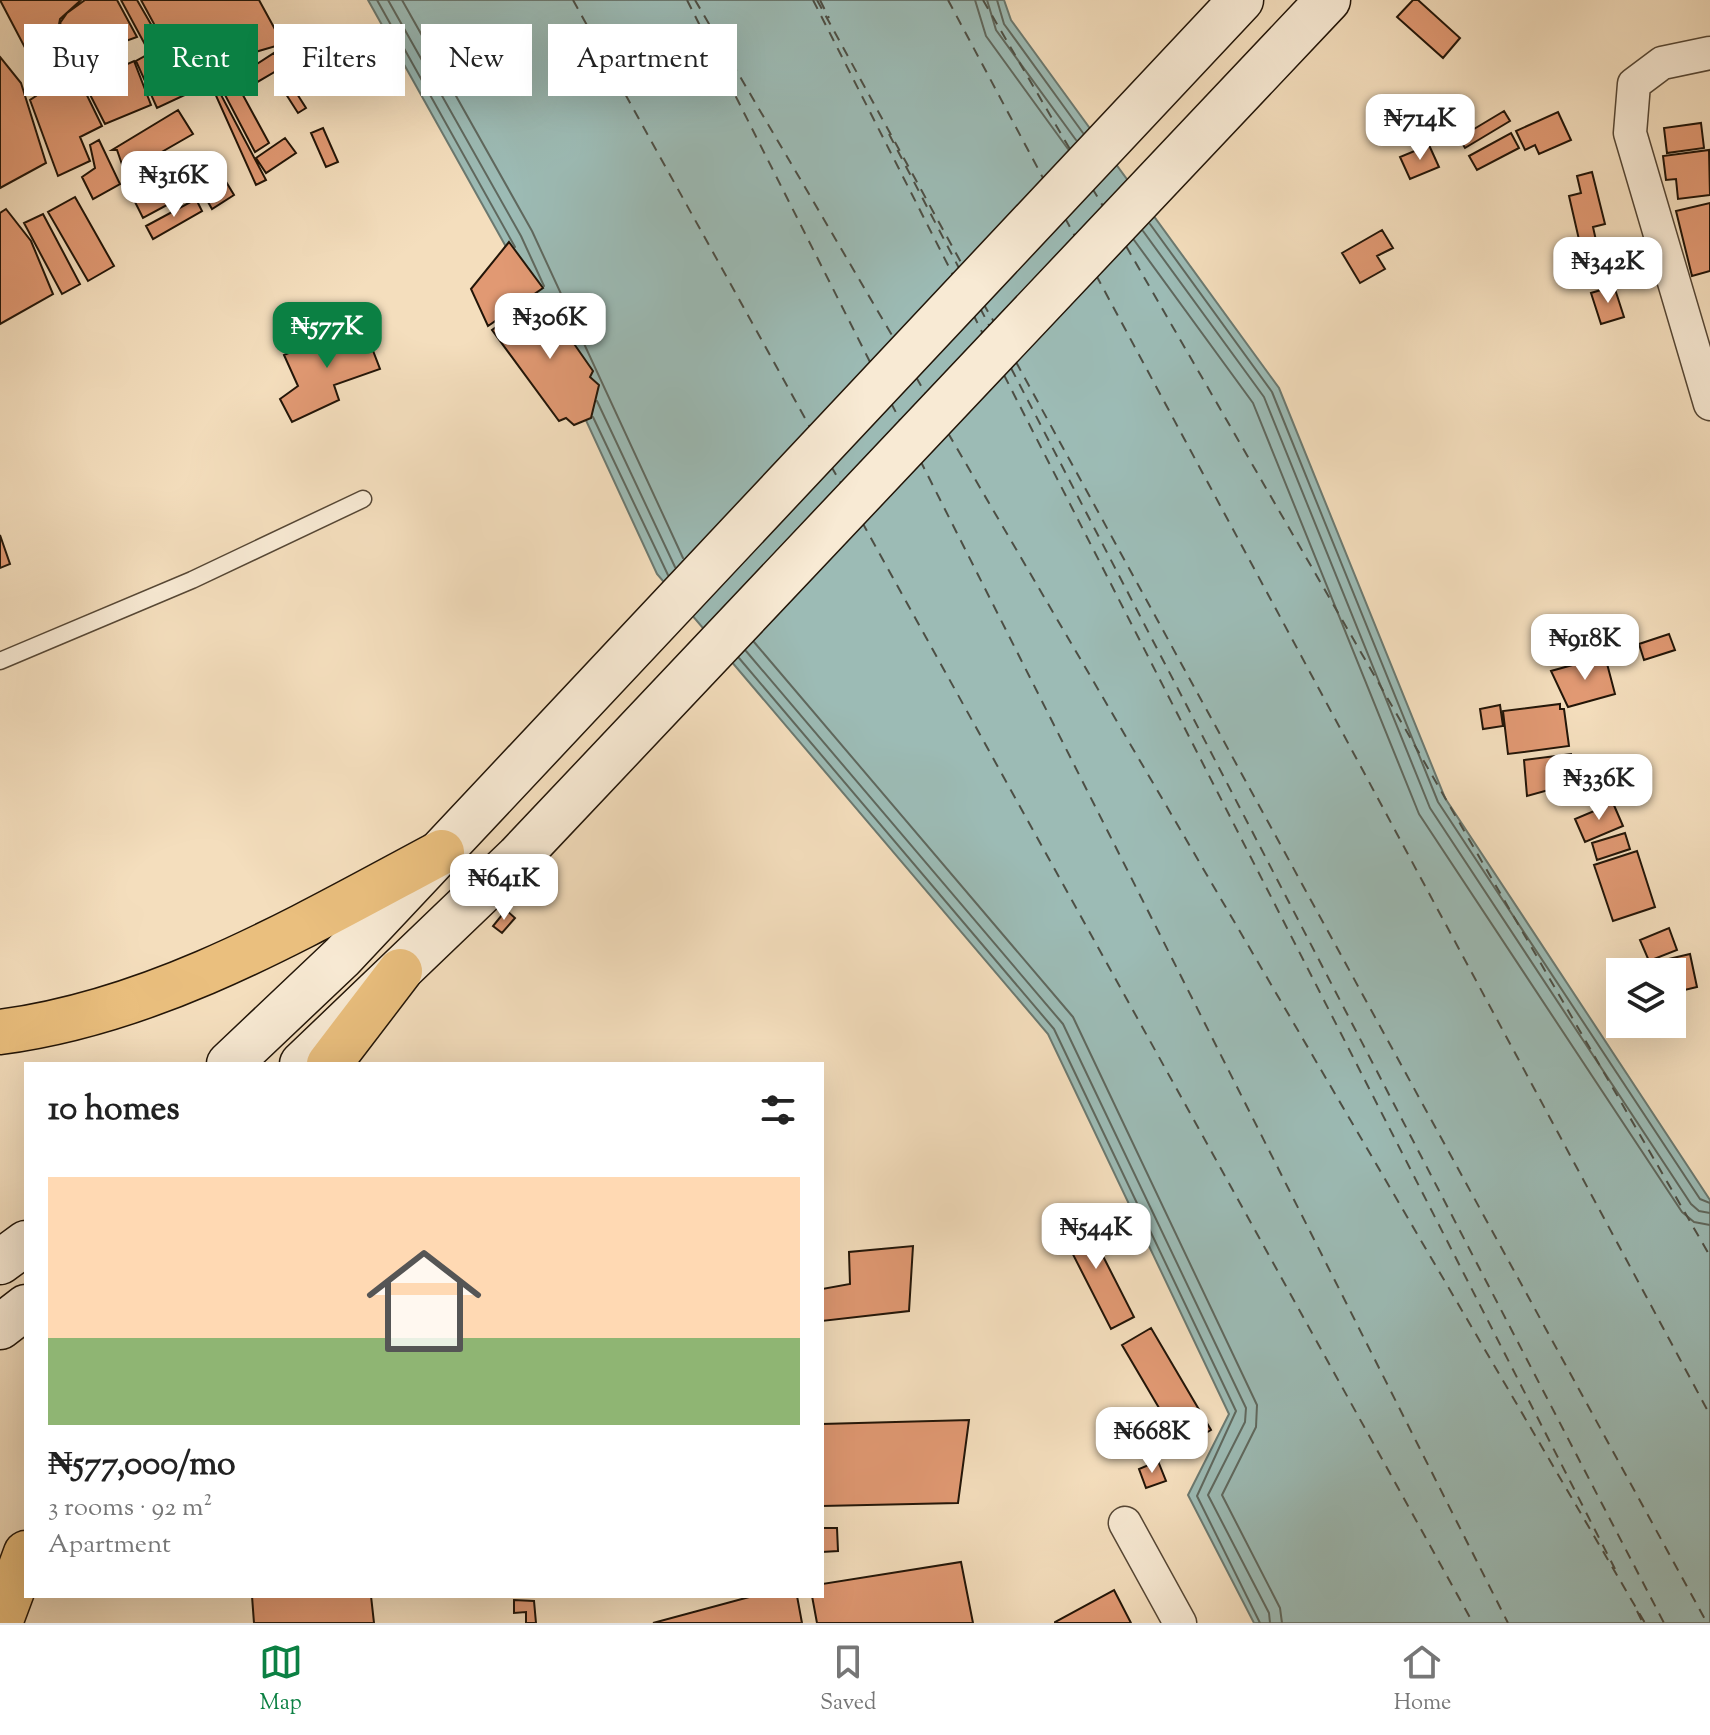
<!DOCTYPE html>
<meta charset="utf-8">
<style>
:root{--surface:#fff;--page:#f6f6f6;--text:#222;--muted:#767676;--line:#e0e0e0;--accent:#0b8043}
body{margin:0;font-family:"Sorts Mill Goudy",serif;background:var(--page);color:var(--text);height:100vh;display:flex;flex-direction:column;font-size:30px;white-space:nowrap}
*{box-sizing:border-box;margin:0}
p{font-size:26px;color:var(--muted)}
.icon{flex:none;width:44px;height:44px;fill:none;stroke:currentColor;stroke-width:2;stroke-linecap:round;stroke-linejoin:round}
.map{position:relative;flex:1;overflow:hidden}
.panel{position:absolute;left:24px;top:1062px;width:800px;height:536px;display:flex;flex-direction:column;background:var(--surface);border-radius:0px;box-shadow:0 8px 32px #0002}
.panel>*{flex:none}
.banner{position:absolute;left:24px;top:24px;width:800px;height:72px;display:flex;gap:16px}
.tools{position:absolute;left:1606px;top:958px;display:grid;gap:16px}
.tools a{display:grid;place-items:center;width:80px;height:80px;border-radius:0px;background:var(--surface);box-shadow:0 8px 32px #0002;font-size:40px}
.price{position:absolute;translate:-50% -68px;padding:0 18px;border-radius:16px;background:#fff;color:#222;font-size:26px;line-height:52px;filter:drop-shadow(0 2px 4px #0008)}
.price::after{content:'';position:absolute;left:50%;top:48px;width:24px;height:18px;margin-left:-12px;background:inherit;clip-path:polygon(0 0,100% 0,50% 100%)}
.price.on{background:var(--accent);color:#fff}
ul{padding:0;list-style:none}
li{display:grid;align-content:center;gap:16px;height:424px;padding:0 24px}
li span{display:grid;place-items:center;height:248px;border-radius:0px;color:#555}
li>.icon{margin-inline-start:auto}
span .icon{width:144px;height:144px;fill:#fffc;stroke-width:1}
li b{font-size:34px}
h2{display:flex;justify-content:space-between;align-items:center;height:96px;padding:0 24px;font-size:34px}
.pill{padding:0 28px;border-radius:0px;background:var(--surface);box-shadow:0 8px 32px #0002;font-size:28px;line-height:72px}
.pill.on{background:var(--accent);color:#fff}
.dock{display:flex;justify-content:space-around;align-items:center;height:112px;border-top:2px solid var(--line);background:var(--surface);font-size:22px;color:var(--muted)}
.dock a{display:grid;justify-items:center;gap:4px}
.dock .on{color:var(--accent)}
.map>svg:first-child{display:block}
</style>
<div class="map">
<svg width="1710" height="1623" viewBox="0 0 1710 1623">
<rect width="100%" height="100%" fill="#f4debd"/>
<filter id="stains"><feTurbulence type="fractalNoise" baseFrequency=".0025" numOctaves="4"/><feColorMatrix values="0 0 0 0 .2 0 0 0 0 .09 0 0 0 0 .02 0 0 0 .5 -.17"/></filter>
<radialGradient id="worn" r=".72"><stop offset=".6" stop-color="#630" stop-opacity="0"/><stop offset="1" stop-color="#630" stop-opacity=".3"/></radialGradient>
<path fill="#9cbbb5" stroke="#6b7970" stroke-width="2" d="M368 0H1004L1011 20 1279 388 1445 798 1710 1200V1623H1254L1188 1495 1229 1414 1048 1034 657 574 505 245Z"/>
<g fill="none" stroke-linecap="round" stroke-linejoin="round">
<path stroke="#5f685e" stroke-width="2" d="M377 0 515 247
M388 0 521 236 544 286
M402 0 532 231 683 558
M975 0 986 36 1068 149
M987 0 996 30 1076 140
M997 0 1004 24 1083 133
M1150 224 1272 392 1438 802 1700 1199 1710 1203
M1143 231 1264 397 1430 808 1691 1204 1699 1211 1710 1213
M1134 240 1253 403 1419 814 1682 1212 1694 1222 1710 1225
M597 401 675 567
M593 417 668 575
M754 642 1073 1017 1257 1405 1256 1427 1222 1495 1280 1608 1282 1623
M746 651 1063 1024 1246 1408 1245 1422 1208 1495 1269 1613 1270 1623
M739 658 1054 1029 1236 1411 1197 1496 1260 1623"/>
<path stroke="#4d4f45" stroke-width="2" stroke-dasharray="10 8" stroke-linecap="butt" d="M573 0 811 429
M687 0 870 362
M695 0 893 337
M813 0 954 277
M817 0 963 266
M820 0 829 18
M948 0 1043 178
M983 0 1071 151
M889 134 960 270
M1092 188 1103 206
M1065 218 1076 238
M1126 246 1710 1256
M1096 275 1710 1415
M983 303 994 322
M980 308 990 327
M973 314 983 334
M1016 362 1707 1623
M1011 368 1664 1623
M1004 375 1615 1569
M916 377 927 396
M891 403 901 422
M948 433 1645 1623
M920 460 1508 1623
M831 466 842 485
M862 522 1473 1623
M1637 1611 1643 1623"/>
</g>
<path fill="#e19973" stroke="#221508" stroke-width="2" d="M0 0H81L60 19 55 46 66 78 43 82Z
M85 0H117L137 37 112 46 85 68 60 23 67 13Z
M121 0H137L163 45 149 52Z
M141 0H259L283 44 238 57 191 92Z
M1413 0H1418L1460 38 1443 58 1397 17Z
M163 46 189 93 157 108 136 61Z
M274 53 283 67 254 84 246 71Z
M0 57 21 83 46 163 0 188Z
M134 61 151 105 105 124 81 77 103 75Z
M285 75 306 108 298 113 277 80Z
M78 77 102 126 80 137 90 161 58 176 30 100 36 96 31 86Z
M238 86 269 143 255 152 224 93Z
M213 89 219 91 266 180 256 185Z
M178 110 193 134 125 173 117 150H112Z
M1504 111 1510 121 1465 148 1459 138Z
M1558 112 1571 140 1539 154 1535 145 1525 150 1516 131Z
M1701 123 1704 148 1667 153 1664 128Z
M323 128 338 162 326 167 311 133Z
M1511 133 1519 148 1477 170 1469 156Z
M285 138 296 153 266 173 256 158Z
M99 140 120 184 93 199 82 177 95 168 90 145Z
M1429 145 1439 167 1410 179 1400 157Z
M1709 150 1710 195 1678 199 1676 179 1666 180 1663 156Z
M212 160 220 173 197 187 190 174Z
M1592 172 1605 224 1593 227 1599 254 1583 257 1569 196 1581 193 1577 176Z
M185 175 193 191 143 218 135 202Z
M225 180 234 195 212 209 203 193Z
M75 197 114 266 88 281 48 212Z
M196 199 202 211 153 239 146 226Z
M1710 203V271L1692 276 1676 211Z
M6 209 31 241 53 294 0 324V213Z
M43 214 80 284 62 294 24 223Z
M1382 230 1393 248 1377 256 1385 269 1360 283 1342 253Z
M509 242 543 288 488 326 471 289Z
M1614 286 1624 317 1601 324 1591 293Z
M540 295 593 371 590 377 599 385 591 418 574 425 566 418 559 421 492 330Z
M362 322 380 369 334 385 339 400 292 422 280 399 298 386 284 355Z
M0 535 10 564 0 568Z
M1669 634 1675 650 1644 660 1639 644Z
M1605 656 1615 694 1568 707 1551 671Z
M1560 704V709H1564L1569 746 1508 754 1503 711Z
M1500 705 1503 726 1483 729 1480 709Z
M1571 754 1574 783 1527 796 1524 760Z
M1613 803 1623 826 1585 842 1575 819Z
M1625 833 1630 849 1597 860 1592 843Z
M1637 851 1655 907 1613 921 1594 865Z
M506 910 515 918 502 933 493 926Z
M1669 928 1677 950 1649 961 1640 940Z
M1690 954 1697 987 1672 993V972H1663L1660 961Z
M1081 1213 1134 1317 1111 1329 1058 1225Z
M913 1246 909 1311 822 1321V1289L850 1284 849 1252Z
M1151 1328 1211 1430 1182 1447 1122 1345Z
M1140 1415 1154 1447 1133 1456 1119 1424Z
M969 1420 958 1503 822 1506V1424Z
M1158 1461 1166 1481 1146 1488 1139 1469Z
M822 1528H837L838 1551 822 1552Z
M961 1562 973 1623H817L812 1596H822V1584Z
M1114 1590 1131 1623H1055V1622Z
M252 1596H371L374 1623H254Z
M753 1596H797L802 1623H653Z
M514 1600 534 1601 536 1623H526V1612L514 1613Z"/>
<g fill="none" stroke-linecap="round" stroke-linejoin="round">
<g stroke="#564735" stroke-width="19">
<path id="lane" d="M0 661 192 580 363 499"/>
</g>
<g stroke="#564735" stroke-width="35">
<path id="street" d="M1710 53 1662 63 1634 84 1630 133 1710 404
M1125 1523 1180 1623"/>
</g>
<g stroke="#221508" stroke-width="47">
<path id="secondary" d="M229 1064 342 957 1241 0
M302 1064 518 857 1328 0
M0 1262 26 1243
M0 1327 26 1307"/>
</g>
<g stroke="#221508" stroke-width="47">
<path id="primary" d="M0 1032C160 1011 303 926 442 852
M329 1064 400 971
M0 1623 26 1553"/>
</g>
<use href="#lane" stroke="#f8ead4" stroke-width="16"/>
<use href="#street" stroke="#f8ead4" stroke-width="32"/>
<use href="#secondary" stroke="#f8ead4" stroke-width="44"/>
<use href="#primary" stroke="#eabf7e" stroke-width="44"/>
</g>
<rect width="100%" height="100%" filter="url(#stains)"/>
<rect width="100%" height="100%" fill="url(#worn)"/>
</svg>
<div class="tools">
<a><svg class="icon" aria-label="layers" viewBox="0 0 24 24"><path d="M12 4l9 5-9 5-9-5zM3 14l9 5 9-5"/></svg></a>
</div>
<b class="price" style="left:1420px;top:162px">₦714K</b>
<b class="price" style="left:174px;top:219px">₦316K</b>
<b class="price" style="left:1608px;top:305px">₦342K</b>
<b class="price" style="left:550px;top:361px">₦306K</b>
<b class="price on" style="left:327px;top:370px">₦577K</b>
<b class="price" style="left:1585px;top:682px">₦918K</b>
<b class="price" style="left:1599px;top:822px">₦336K</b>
<b class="price" style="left:504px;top:922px">₦641K</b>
<b class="price" style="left:1096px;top:1271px">₦544K</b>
<b class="price" style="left:1152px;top:1475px">₦668K</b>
<div class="banner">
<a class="pill">Buy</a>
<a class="pill on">Rent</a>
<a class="pill">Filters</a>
<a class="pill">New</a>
<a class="pill">Apartment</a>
</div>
<section class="panel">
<h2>10 homes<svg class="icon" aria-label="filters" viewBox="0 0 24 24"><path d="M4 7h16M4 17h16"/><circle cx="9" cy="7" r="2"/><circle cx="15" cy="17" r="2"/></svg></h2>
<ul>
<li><span style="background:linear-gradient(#ffd9b3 65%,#8fb573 0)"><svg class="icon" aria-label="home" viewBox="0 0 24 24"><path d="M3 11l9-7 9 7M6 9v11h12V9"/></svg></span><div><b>₦577,000/mo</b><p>3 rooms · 92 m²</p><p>Apartment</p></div></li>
</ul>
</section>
</div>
<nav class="dock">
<a class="on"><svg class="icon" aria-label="map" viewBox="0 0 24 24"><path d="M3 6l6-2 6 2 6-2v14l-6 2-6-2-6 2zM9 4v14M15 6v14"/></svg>Map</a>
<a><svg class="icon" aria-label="saved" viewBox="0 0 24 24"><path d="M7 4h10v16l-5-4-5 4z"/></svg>Saved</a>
<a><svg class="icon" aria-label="home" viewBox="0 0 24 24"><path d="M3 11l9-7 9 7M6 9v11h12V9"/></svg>Home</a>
</nav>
